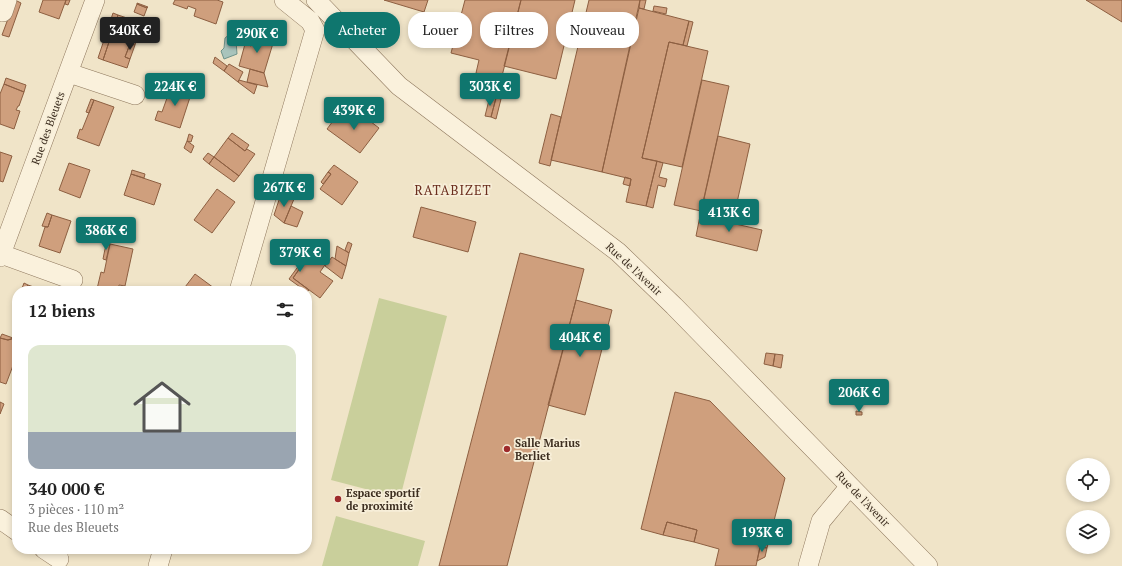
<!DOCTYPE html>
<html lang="fr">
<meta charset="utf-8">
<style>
:root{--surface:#fff;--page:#f6f6f6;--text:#222;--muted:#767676;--line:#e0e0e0;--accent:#0f766e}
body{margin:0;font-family:"PT Serif",serif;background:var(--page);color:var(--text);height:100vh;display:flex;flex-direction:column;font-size:15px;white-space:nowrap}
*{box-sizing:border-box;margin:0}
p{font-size:13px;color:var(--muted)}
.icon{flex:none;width:22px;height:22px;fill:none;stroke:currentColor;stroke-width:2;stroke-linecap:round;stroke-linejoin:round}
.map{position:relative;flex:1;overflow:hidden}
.details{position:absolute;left:12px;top:286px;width:300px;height:268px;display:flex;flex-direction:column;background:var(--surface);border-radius:16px;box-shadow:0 2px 6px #0003}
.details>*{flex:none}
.top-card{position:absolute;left:324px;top:12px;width:380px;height:36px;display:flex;gap:8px}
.tools{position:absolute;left:1066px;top:458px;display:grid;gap:8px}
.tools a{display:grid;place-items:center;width:44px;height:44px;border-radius:50%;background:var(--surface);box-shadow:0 2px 6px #0003;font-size:20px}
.price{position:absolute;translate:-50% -34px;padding:0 9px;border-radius:4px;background:var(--accent);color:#fff;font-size:13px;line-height:26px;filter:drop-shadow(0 1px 2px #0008)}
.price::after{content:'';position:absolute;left:50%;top:24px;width:12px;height:9px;margin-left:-6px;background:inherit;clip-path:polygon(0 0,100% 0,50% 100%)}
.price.on{background:#222;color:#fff}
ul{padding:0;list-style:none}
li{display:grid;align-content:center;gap:8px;height:212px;padding:0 16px}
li+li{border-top:1px solid var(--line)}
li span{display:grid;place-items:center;height:124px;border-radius:12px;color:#555}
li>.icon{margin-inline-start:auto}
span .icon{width:72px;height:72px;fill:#fffc;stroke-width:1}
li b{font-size:17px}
h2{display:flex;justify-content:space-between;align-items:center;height:48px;padding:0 16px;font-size:17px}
.pill{padding:0 14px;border-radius:16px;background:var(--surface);box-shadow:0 2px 6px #0003;font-size:14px;line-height:36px}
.pill.on{background:var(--accent);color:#fff}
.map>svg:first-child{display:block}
</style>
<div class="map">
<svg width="1122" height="566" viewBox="0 0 1122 566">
<rect width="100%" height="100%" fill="#f0e4c8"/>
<path fill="#c9cf9b" d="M379 298 447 316 400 498 331 480Z
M336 516 425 541 418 566H322Z"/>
<path fill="#a9c4bc" stroke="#6f938a" d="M233 26 241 29 236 41 237 54 224 59 221 51 224 48 225 38 231 33Z"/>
<path fill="#cf9f7d" stroke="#8d5f41" d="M15 0 21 3 9 37 2 35Z
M43 0H66L59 19 39 12Z
M66 0H70L68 5 65 4Z
M175 0H217L223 2 216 24 194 16 196 9 188 6 187 9 173 4Z
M384 0H428L424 12Z
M465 0H521L501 80 476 73 479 60 451 53Z
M521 0H575L556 79 504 66Z
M589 0H640L602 172 551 160Z
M640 0H646L644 9 639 8Z
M1086 0H1122V22Z
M137 3 148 7 147 8 137 4Z
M137 4 147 8 144 16 134 12Z
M654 6 667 8 666 14 653 11Z
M639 8 689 21 683 45 669 42 642 158 657 161 646 206 626 202 631 179 602 172Z
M113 13 118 15 103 60 98 58Z
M118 15 142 23 135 45 130 44 125 57 130 59 127 68 103 60Z
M689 21 693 22 687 46 683 45Z
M254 34 274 40 264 73 239 66 245 44 251 46Z
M669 42 708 51 682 167 642 158Z
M130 44 135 45 130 59 125 57Z
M215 57 227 66 224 71 213 63Z
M229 64 243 72 238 82 224 71Z
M250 69 264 73 268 87 247 82Z
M6 78 26 85 24 92 4 84Z
M239 80 257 85 254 94 238 82Z
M702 80 729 86 701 211 674 205Z
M168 83 172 85 167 98 163 97Z
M4 84 24 92 19 106H18L16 110 20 111 14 129 0 124V94Z
M172 84 192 91 180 128 155 120 158 111 162 112Z
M490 96 496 98 491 117 485 116Z
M496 98 501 99 496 119 491 117Z
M91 99 94 100 89 113 86 112Z
M94 100 114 107 99 146 77 138 80 129 82 130Z
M339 113 355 124 362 115 379 128 360 153 327 129Z
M551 114 561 117 550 166 539 163Z
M232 133 249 145 245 151 228 138Z
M189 134 193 136 191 142 187 141Z
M718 136 750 144 736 207 704 199Z
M228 138 245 151 247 149 255 154 239 176 214 157Z
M187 141 194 146 191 153 184 148Z
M0 152 12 156 3 182 0 181Z
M208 153 214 157 209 164 203 159Z
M214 157 239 176 234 182 209 164Z
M657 161 663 163 659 177 667 179 665 187 658 185 653 208 646 206Z
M69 163 90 170 80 198 59 190Z
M334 165 358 182 342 205 320 189 331 174 328 172Z
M132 170 145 174 144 178 131 174Z
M328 172 331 174 323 184 321 182Z
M131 174 161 184 154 205 124 195Z
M625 177 631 179 630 186 623 184Z
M217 189 235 202 212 233 194 220Z
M281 194 294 199 284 223 274 215Z
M291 206 303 212 297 227 284 223Z
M421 207 476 222 468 252 413 237Z
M47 213 52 215 48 227 42 226Z
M52 215 71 221 60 253 39 246 45 227H48Z
M700 216 762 230 757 251 696 236Z
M348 242 352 244 349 253 345 250Z
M106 244H110L106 260 103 259Z
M110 244 133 249 125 286 119 285 118 291 97 289 101 272 104 273Z
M337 246 349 253 346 266 335 259Z
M310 250 312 251 293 278 309 290 307 292 289 279Z
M312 251 327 262 320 272 333 281 320 298 293 278Z
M520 253 584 269 507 566H439Z
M332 257 346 266 342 279 325 266Z
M195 274 214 288 212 291H182Z
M24 283 28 285 25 291H21Z
M28 285 45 291H25Z
M576 300 612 310 585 415 548 405Z
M2 334 13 338 12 339 8 340 0 338Z
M0 338 8 340 13 338 17 339V355L6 384 0 382Z
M766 353 775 354 773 366 764 364Z
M775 354 783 355 781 368 773 366Z
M675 392 710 401 785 478 767 548 760 547 756 566H715L719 549 694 542 697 530 667 522 663 535 641 529Z
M0 402 4 404 0 414Z
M856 411 862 412V415H856Z
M667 522 697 530 694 542 663 535Z
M760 547 767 548 765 557 757 561Z
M95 549H105L104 552Z"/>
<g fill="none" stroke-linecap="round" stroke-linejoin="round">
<g stroke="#8d765c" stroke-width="20">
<path id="minor" d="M316 0 399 86 618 252 674 306 928 566
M3 12 7 0
M69 73 135 95
M1 254 73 280
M0 257 95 0
M239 291 315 30 310 21 284 0
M0 519 17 531
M44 549 59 559
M158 566 163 549
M808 566 821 521 850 486"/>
</g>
<use href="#minor" stroke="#faf1dc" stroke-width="19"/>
</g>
<g fill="#9e2a2b" stroke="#f7eed8" stroke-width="1.5">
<circle cx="507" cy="449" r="4"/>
<circle cx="338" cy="499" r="4"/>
</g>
<g text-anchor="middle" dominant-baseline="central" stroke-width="3.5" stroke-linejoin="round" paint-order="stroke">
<g font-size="11" fill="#3d2e20" stroke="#f7eed8">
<text transform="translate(48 128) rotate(-70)">Rue des Bleuets</text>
<text transform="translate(634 269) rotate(43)">Rue de l'Avenir</text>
<text transform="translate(863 499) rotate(46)">Rue de l'Avenir</text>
</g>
<g font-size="11" font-weight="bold" fill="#3d2e20" stroke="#f7eed8" text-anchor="start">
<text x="515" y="443">Salle Marius<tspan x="515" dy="13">Berliet</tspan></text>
<text x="346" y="493">Espace sportif<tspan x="346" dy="13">de proximité</tspan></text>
</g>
<g font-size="13" letter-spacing="1" fill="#6b2e1e" stroke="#f7eed8">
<text x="453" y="190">RATABIZET</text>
</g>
</g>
</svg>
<div class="tools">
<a><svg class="icon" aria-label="locate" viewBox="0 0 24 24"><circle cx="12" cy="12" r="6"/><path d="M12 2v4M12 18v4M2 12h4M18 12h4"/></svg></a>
<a><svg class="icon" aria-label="layers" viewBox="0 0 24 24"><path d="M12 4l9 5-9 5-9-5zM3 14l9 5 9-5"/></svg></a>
</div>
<b class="price on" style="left:130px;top:51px">340K €</b>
<b class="price" style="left:257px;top:54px">290K €</b>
<b class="price" style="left:175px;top:107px">224K €</b>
<b class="price" style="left:490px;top:107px">303K €</b>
<b class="price" style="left:354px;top:131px">439K €</b>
<b class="price" style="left:284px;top:208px">267K €</b>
<b class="price" style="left:729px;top:233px">413K €</b>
<b class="price" style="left:106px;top:251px">386K €</b>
<b class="price" style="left:300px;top:273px">379K €</b>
<b class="price" style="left:580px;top:358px">404K €</b>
<b class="price" style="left:859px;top:413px">206K €</b>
<b class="price" style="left:762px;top:553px">193K €</b>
<div class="top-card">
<a class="pill on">Acheter</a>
<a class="pill">Louer</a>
<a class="pill">Filtres</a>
<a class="pill">Nouveau</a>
</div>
<section class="details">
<h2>12 biens<svg class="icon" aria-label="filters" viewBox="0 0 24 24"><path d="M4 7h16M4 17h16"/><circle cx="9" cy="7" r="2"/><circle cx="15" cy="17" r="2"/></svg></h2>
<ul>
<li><span style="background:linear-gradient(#dfe7d0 70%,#9aa5b1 0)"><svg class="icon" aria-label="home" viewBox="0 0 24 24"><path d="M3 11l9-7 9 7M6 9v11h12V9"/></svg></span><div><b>340 000 €</b><p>3 pièces · 110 m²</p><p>Rue des Bleuets</p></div></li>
</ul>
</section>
</div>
